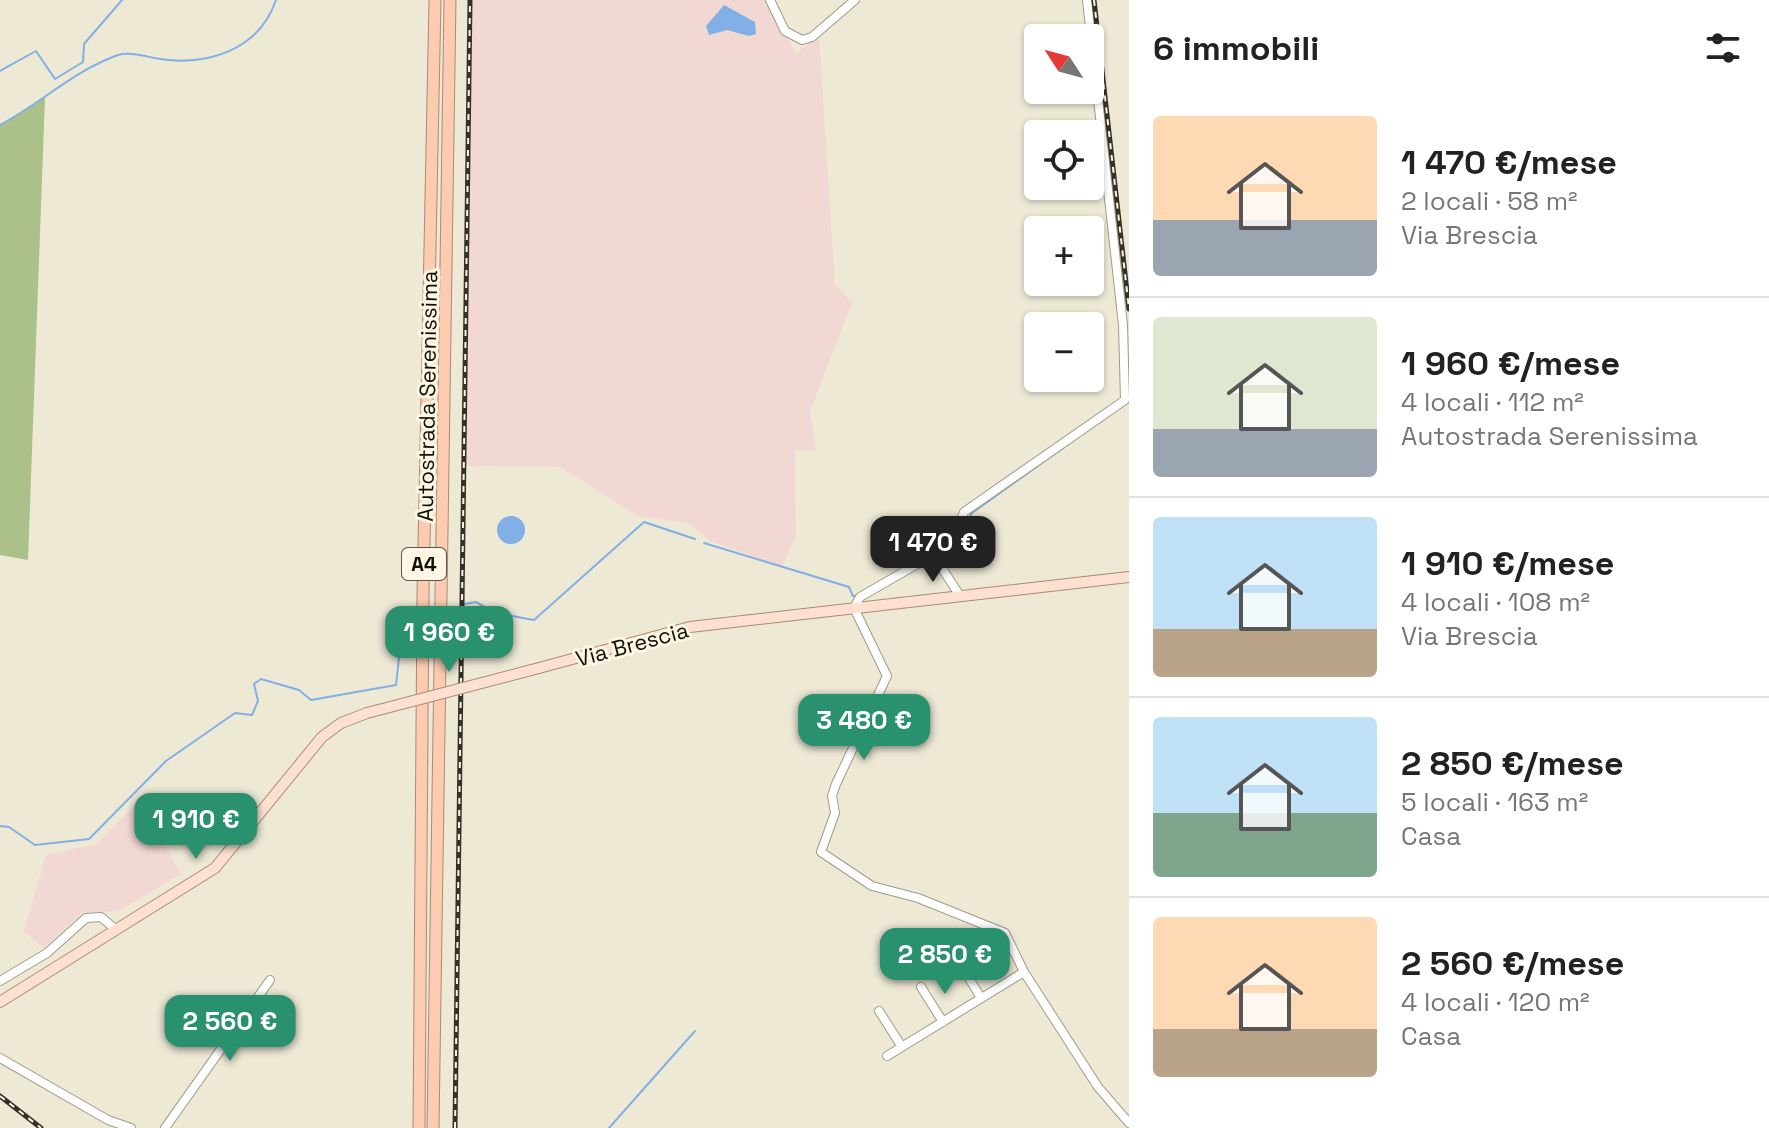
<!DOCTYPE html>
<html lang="it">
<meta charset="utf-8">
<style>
:root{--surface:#fff;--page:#f2f2f2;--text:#222;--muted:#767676;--line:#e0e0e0;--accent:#29916e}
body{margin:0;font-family:"Space Grotesk",sans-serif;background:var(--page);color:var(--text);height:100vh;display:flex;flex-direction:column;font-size:30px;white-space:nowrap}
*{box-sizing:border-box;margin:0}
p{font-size:26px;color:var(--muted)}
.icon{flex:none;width:44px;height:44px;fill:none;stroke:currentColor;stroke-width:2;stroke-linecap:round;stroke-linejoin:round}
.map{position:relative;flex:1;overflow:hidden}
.panel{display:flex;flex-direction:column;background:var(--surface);width:640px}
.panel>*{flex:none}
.needle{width:52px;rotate:306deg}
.buttons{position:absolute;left:1024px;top:24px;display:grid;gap:16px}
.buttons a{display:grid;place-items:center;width:80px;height:80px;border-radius:8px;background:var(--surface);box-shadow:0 2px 6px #0004;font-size:40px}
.price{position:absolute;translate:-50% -68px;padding:0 18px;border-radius:16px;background:var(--accent);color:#fff;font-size:26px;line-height:52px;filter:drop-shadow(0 2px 4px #0008)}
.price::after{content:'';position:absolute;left:50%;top:48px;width:24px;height:18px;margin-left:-12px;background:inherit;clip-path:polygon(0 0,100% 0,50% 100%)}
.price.active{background:#222;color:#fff}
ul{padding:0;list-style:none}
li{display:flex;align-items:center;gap:24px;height:200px;padding:0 24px}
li+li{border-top:2px solid var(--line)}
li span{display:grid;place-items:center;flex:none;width:224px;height:160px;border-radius:8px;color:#555}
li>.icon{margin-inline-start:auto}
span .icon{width:96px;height:96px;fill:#fffc;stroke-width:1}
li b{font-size:34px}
h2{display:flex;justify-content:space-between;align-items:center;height:96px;padding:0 24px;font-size:34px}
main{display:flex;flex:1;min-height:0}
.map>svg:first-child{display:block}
</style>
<main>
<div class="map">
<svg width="1129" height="1128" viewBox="0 0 1129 1128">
<rect width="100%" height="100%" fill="#eee9d5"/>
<path fill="#f2d8d2" d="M470 0H768L796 54 819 34 835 284 852 303 810 411 816 450H795L796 535 782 567 710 541 689 523 638 516 560 467 463 466Z
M140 800 181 874 119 911 83 913 43 948 24 931 46 855 96 844Z"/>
<path fill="#abc189" d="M45 97 28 560 0 555V125Z"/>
<path fill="#80b0e5" d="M724 5 755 22 756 34 749 36 727 30 709 35 706 26Z
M497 530a14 14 0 1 1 28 0a14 14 0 1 1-28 0Z"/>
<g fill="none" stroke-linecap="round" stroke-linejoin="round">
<path stroke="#80b0e5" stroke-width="2" d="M0 71 36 51 55 79 83 62 84 44 122 0
M0 125C40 104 75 70 118 55 130 51 147 57 160 59 208 66 259 50 276 0
M704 543 849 587 853 596H859
M947 551 955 546 972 513 1063 448
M464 604 476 602 496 613 534 620 644 522 695 539
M0 826 9 827 35 845 89 839 166 761 235 713 252 715 258 701 254 684 261 679 299 690 311 700 396 685 403 621
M609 1128 695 1031"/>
<g stroke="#9f9b87" stroke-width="10">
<path id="minor" d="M770 0 785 31 802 40 812 37 855 0
M1087 0 1123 325 1125 400 964 512 952 542 945 548 860 597 854 608 887 676 836 784 832 796 835 813 821 852 872 886 918 898 1005 933 1024 972 1098 1087 1129 1123
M933 554 960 596
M958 960 981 998
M0 981 47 953 86 918 101 917 115 929
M921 987 943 1022
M879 1011 902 1047
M887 1056 1024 972
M0 1058 108 1120 131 1128
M165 1128 270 980"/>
</g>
<g stroke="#aa8a76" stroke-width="12">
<path id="major" d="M539 668 690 627 1129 577
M0 1002 215 868 322 737 341 723 367 713"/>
</g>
<g stroke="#aa8a76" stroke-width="13">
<path id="highway" d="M419 1128 423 596 435 0
M433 1128 450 0"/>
</g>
<use href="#minor" stroke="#fff" stroke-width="8"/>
<use href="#major" stroke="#fde0d0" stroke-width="10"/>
<use href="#highway" stroke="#fccbb0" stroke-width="11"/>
<g stroke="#343128" stroke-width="5">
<path id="rail" d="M1094 0 1129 309
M0 1096 41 1128
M455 1128 470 0"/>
</g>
<use href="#rail" stroke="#fcf6e2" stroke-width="2" stroke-dasharray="6" stroke-linecap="butt"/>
<g stroke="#aa8a76" stroke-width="12" stroke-linecap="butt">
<path id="major-bridge" d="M367 713 539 668"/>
</g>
<use href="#major-bridge" stroke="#fde0d0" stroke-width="10"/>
</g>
<g text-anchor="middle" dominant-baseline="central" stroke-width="6" stroke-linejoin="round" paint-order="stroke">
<rect fill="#fcf6e2" stroke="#58554a" stroke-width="2" x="402" y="548" width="44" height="32" rx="6"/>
<g font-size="20" font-weight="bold" fill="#121009">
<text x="424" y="564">A4</text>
</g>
<g font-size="22" fill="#121009" stroke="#fcf6e2">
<text transform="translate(427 396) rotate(-89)">Autostrada Serenissima</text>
<text transform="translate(632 644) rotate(-15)">Via Brescia</text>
</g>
</g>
</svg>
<div class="buttons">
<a><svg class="needle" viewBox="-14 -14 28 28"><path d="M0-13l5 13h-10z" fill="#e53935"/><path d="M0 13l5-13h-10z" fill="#767676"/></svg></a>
<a><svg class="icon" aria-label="locate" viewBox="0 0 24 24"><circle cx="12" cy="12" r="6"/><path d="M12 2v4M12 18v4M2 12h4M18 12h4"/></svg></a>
<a>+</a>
<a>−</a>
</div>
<b class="price active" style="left:933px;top:584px">1 470 €</b>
<b class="price" style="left:449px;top:674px">1 960 €</b>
<b class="price" style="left:864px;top:762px">3 480 €</b>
<b class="price" style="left:196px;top:861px">1 910 €</b>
<b class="price" style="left:945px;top:996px">2 850 €</b>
<b class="price" style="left:230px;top:1063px">2 560 €</b>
</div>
<section class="panel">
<h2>6 immobili<svg class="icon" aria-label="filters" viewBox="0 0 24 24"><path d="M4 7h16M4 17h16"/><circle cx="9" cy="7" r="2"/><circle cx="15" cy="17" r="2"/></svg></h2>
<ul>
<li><span style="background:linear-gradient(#ffd9b3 65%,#9aa5b1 0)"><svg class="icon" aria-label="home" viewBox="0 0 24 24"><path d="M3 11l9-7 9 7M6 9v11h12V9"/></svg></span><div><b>1 470 €/mese</b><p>2 locali · 58 m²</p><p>Via Brescia</p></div></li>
<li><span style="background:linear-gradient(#dfe7d0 70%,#9aa5b1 0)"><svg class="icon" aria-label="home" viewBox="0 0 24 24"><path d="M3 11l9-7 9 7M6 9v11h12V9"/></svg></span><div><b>1 960 €/mese</b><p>4 locali · 112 m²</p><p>Autostrada Serenissima</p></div></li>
<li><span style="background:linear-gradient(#bfe0f5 70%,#b9a48a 0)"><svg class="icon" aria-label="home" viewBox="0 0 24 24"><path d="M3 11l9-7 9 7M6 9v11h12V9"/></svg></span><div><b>1 910 €/mese</b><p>4 locali · 108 m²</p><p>Via Brescia</p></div></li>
<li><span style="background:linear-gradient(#bfe0f5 60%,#7fa58c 0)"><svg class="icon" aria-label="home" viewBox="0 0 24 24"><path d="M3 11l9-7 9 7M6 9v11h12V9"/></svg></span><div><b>2 850 €/mese</b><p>5 locali · 163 m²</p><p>Casa</p></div></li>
<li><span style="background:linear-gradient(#ffd9b3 70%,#b9a48a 0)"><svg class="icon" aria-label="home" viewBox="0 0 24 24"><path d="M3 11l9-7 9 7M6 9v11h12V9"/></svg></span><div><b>2 560 €/mese</b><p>4 locali · 120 m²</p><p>Casa</p></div></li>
</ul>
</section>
</main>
